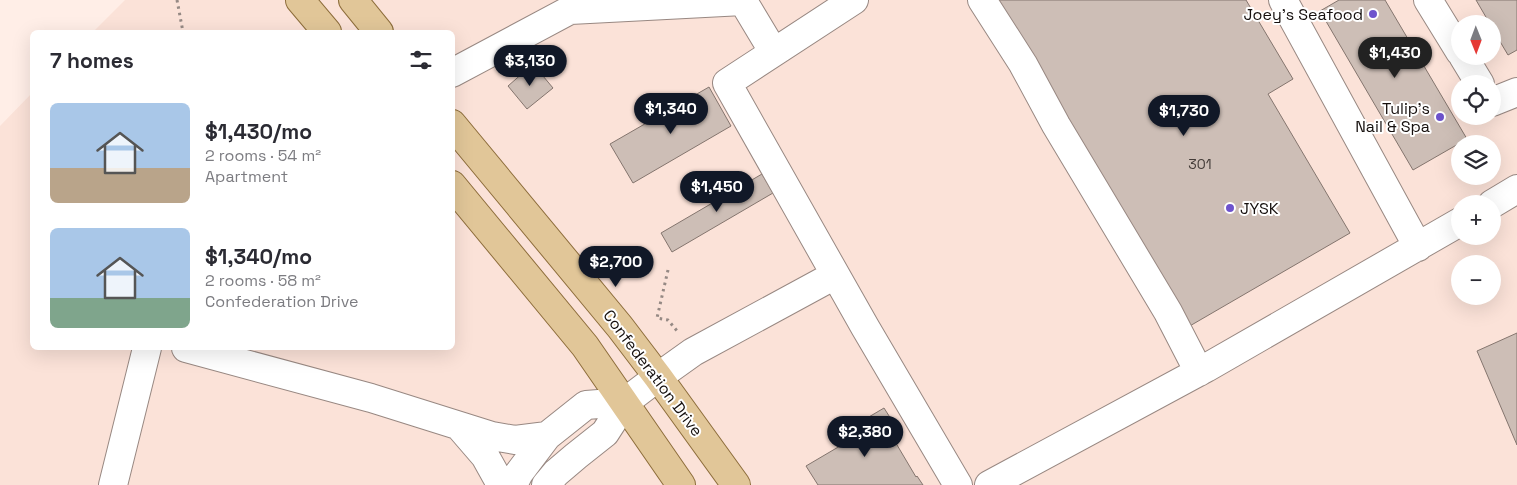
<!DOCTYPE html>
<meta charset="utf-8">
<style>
:root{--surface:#fff;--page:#f7f7f7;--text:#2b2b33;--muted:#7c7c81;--accent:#111827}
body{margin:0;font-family:"Space Grotesk",sans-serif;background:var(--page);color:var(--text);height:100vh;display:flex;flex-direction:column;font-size:19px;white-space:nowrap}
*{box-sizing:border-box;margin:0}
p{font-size:16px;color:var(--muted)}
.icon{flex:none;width:28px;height:28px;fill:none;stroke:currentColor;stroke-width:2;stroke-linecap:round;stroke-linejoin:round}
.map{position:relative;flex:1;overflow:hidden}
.panel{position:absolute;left:30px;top:30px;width:425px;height:320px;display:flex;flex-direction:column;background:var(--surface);border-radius:8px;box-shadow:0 5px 20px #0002}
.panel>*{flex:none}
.needle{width:32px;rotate:179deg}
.tools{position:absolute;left:1451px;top:15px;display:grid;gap:10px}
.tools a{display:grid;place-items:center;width:50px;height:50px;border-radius:50%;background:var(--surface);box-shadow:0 5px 20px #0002;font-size:25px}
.price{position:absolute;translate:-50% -42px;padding:0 11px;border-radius:18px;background:var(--accent);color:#fff;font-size:16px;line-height:32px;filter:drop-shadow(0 1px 2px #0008)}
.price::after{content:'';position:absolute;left:50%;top:30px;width:15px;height:11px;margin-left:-8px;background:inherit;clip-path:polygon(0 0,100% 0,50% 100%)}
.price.active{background:#222;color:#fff}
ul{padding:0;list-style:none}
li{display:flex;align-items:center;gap:15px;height:125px;padding:0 20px}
li span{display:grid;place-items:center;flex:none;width:140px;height:100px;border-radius:8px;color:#555}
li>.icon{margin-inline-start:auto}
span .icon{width:60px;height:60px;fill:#fffc;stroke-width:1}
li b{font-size:21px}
h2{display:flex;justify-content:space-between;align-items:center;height:60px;padding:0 20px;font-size:21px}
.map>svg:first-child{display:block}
</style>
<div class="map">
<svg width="1517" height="485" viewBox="0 0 1517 485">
<rect width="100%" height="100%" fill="#ffeee7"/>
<path fill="#fbe2d8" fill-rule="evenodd" d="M125 0H1517V485H0V126L32 93V348H452V32H93ZM1460 24H1492V56H1460ZM1460 84H1492V116H1460ZM1460 144H1492V176H1460ZM1460 204H1492V236H1460ZM1460 264H1492V296H1460Z"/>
<path fill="#cdbeb6" stroke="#84756e" d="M994 0H1246L1293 79 1268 94 1350 233 1188 327Z
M1339 0H1385L1467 139 1413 170 1320 11Z
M1476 0H1517V50L1508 55 1492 28V24H1490Z
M533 64 553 88 527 109 508 86Z
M709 87 731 126 633 183 610 144Z
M762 174 773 193 672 252 661 233Z
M1517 333V445L1477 351Z
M884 408 891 419 884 423 916 477 917 476 923 485H818L806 466 840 446 835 437Z"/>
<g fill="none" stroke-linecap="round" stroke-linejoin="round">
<g stroke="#988882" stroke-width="30">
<path id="minor" d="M854 0 727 83 865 327 958 485
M982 0 1023 64 1056 125 1168 312 1199 372
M1283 0 1418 247
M1428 0 1460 52
M1463 56 1480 84
M452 73 570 10 743 1 773 51
M1492 102 1517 92
M1492 204 1517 189
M186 348 371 398 492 436 515 440 547 436
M460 427 485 456 499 481V485
M113 485 147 348
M513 485 519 473 547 436 586 405 625 402
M546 485 556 473 576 456 605 433 625 402 658 377 693 352 835 275
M989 485 1206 368 1460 222"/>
</g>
<g stroke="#8d6d3b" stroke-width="30">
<path id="major" d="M300 0 327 32
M353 0 379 32
M452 124 620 327 658 377 736 485
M452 185 585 346 681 485"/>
</g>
<path stroke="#958984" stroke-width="3" stroke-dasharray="2.5 4" stroke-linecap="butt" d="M177 0 183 32
M668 270 657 318 668 320 678 332"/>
<use href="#minor" stroke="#fff" stroke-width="28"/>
<use href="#major" stroke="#e1c698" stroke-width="28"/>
</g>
<g fill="#6e53cd" stroke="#fff" stroke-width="2">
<circle cx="1373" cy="14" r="5"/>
<circle cx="1440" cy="117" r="5"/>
<circle cx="1230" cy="208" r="5"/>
</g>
<g text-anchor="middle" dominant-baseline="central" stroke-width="4" stroke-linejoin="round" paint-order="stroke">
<g font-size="14" fill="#433b37">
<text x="1200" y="164">301</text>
</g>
<g font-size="16" fill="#150f0d" stroke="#fff" text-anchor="end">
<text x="1363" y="14">Joey’s Seafood</text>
<text x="1430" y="108">Tulip's<tspan x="1430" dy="18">Nail &amp; Spa</tspan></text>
<text x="1240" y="208" text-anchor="start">JYSK</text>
</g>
<g font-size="16" fill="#150f0d" stroke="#fff">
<text transform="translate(653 373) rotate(53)">Confederation Drive</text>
</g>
</g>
</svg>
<div class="tools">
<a><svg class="needle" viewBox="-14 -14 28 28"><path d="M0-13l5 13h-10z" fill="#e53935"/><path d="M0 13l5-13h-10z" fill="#7c7c81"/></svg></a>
<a><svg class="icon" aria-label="locate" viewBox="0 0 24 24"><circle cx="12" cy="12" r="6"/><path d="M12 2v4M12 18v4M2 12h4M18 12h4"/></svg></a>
<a><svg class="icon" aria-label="layers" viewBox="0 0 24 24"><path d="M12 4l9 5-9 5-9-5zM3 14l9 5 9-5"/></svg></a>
<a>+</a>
<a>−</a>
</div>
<b class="price active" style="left:1395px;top:79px">$1,430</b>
<b class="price" style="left:530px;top:87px">$3,130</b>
<b class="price" style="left:671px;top:135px">$1,340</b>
<b class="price" style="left:1184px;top:137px">$1,730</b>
<b class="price" style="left:717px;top:213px">$1,450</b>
<b class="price" style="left:616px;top:288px">$2,700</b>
<b class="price" style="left:865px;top:458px">$2,380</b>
<section class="panel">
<h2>7 homes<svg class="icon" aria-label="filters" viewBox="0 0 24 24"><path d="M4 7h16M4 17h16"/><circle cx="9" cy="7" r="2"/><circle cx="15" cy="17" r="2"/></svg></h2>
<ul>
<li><span style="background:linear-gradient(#a9c7e8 65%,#b9a48a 0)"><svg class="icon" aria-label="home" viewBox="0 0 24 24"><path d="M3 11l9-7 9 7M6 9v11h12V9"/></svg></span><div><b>$1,430/mo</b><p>2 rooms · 54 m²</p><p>Apartment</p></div></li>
<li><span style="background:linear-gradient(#a9c7e8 70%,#7fa58c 0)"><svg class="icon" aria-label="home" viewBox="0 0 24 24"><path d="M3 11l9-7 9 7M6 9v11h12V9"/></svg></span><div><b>$1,340/mo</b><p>2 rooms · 58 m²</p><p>Confederation Drive</p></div></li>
</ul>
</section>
</div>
